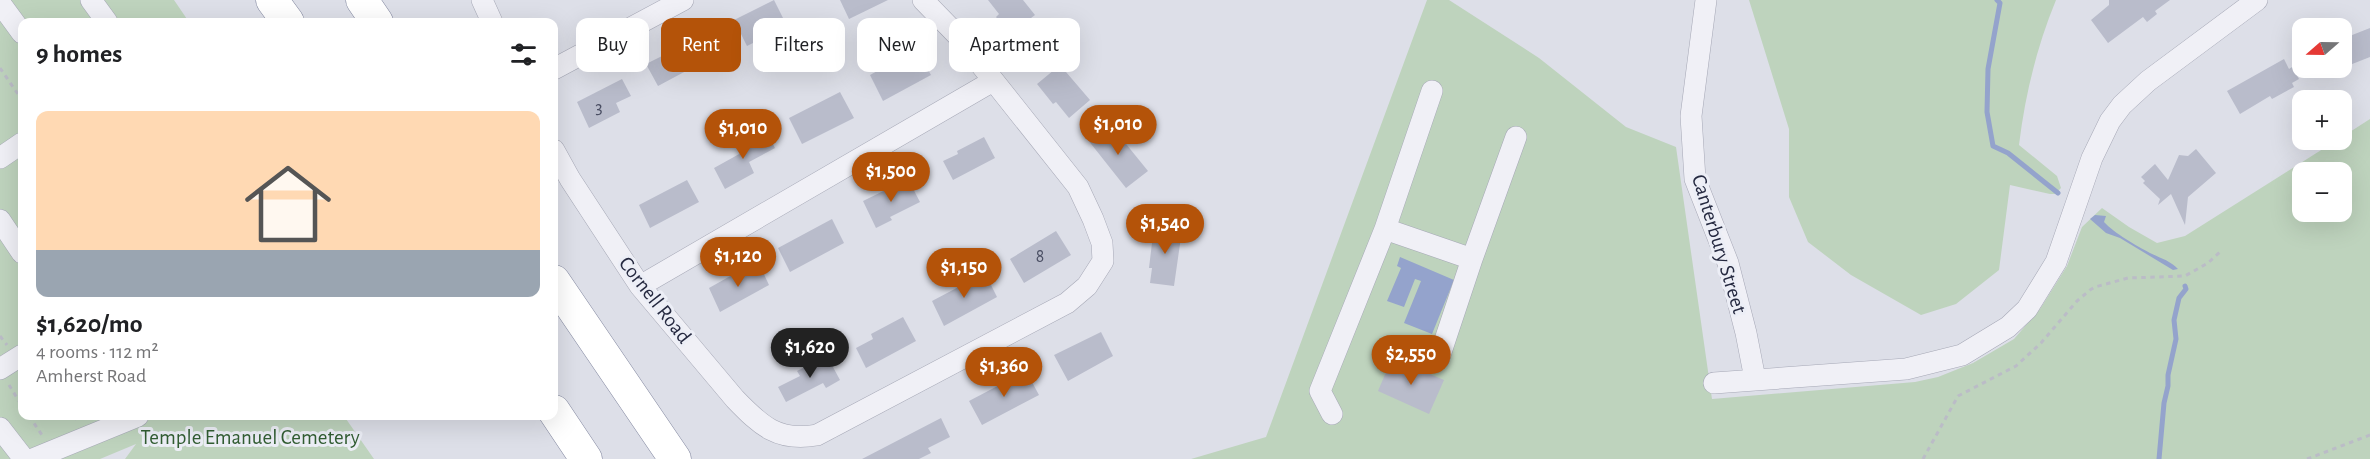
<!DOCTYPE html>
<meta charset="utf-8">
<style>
:root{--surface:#fff;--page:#f2f2f2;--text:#202124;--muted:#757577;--accent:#b45309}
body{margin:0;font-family:"Alegreya Sans",sans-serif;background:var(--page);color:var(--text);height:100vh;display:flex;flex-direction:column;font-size:22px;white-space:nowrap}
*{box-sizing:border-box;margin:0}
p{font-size:20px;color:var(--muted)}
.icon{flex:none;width:33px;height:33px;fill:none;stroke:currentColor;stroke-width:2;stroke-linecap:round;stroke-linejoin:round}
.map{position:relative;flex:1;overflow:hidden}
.details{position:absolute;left:18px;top:18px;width:540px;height:402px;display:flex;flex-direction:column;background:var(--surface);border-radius:12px;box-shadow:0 6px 24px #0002}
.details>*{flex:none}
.guide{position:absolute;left:576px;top:18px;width:570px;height:54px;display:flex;gap:12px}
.needle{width:39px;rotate:250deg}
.fabs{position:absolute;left:2292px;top:18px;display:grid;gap:12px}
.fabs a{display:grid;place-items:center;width:60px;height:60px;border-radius:12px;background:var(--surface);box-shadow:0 6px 24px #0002;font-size:30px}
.price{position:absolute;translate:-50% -51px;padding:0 14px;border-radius:21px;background:var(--accent);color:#fff;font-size:20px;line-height:39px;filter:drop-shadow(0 2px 3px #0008)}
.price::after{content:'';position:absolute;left:50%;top:36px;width:18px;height:14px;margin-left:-9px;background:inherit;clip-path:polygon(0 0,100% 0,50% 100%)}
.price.current{background:#222;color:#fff}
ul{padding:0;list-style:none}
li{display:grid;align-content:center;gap:12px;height:318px;padding:0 18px}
li span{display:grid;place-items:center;height:186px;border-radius:12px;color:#555}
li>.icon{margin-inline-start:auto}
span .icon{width:108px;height:108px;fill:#fffc;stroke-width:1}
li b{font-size:26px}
h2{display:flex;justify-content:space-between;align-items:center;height:72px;padding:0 18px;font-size:26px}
.pill{padding:0 21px;border-radius:12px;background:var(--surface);box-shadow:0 6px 24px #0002;font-size:21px;line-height:54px}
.pill.current{background:var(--accent);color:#fff}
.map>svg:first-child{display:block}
</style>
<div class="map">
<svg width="2370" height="459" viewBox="0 0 2370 459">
<rect width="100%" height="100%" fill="#dddfe8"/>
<path fill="#bed3bd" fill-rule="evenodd" d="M0 0H174L189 22H22V416H344L374 459H125L136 444 100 459H0Z
M1427 0H1449L1539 58 1626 127 1676 147 1712 399 1915 382 1938 377 1973 363 2014 339 2040 309 2067 266 2082 227 2102 208 2129 227 2157 243 2185 236 2337 140H2342V137L2370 119V459H1191L1266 437ZM2302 172H2342V212H2302Z
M1749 0H2056C2037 46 2025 95 2019 145L2057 176 2061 188 2055 194H2050L2010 185 1999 270 1956 304 1921 315 1851 275 1808 242 1789 197V129Z"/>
<path fill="#94a3cc" d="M2095 215 2106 216 2104 222C2114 233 2137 246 2150 253 2160 258 2171 261 2178 269L2173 270 2120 238 2106 233 2090 219Z
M1400 257 1454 280 1432 334 1404 323 1421 281 1415 279 1404 307 1387 301 1401 268 1397 266Z"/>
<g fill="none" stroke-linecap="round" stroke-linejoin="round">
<path stroke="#94a3cc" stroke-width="5" d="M1997 0 2000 3 1988 69 1987 112 1993 146 2008 153 2058 193
M2159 459 2164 403 2168 386V375L2176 339 2174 320 2179 298 2186 289 2185 286"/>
</g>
<path fill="#b9bccb" d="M774 0 785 22 769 30 771 34 747 46 734 20Z
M840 0H888L849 19Z
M988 0H1023L1035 15 1027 21 1036 34 1017 49 1006 35 1009 33 996 17 999 14Z
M2109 0H2170L2155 11 2157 14 2147 22 2143 17 2108 43 2091 20 2109 5Z
M2370 28V57L2342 68V39Z
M692 47 701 63 658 86 646 64 674 50 676 55Z
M917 49 931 75 883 101 870 75Z
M2284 59 2289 69 2292 67 2299 79 2292 83 2294 87 2272 99 2270 96 2240 114 2227 91Z
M1060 65 1090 100 1069 118 1056 102 1053 104 1037 84Z
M622 79 631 96 616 103 620 112 589 128 577 102Z
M840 92 854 118 802 144 789 118Z
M1109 123 1148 171 1126 188 1088 140Z
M767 133 775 148 749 162 754 173 725 189 714 168 741 153 736 145 750 137 752 141Z
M984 137 995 158 953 180 943 161 958 154 957 151Z
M2196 149 2216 173 2188 197 2185 225 2171 194 2158 205 2160 199 2143 183 2145 181 2141 177 2155 164 2168 180 2179 155 2188 156Z
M908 179 920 202 890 217 892 220 876 228 863 201Z
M687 180 699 202 650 228 639 205Z
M832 219 844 243 790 272 778 248Z
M1154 226 1182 230 1174 286 1150 283 1152 268H1149Z
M1056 231 1071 255 1024 283 1010 259Z
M753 267 756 273 762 270 769 285 720 312 709 288 741 270 743 273Z
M985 273 997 297 944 326 932 301Z
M903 317 916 341 866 368 856 348 873 339 871 334Z
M1101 332 1113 356 1068 381 1054 355Z
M827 356 840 380 826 388 823 383 786 402 778 387 800 376 797 371Z
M1392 358 1444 380 1429 414 1378 391Z
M1026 371 1039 395 982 425 969 401Z
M941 418 950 437 928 448 931 453 919 459H862Z"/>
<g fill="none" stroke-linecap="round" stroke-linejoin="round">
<g stroke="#a6a8b6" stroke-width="22">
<path id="minor" d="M91 0 107 22
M482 0 492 22
M1706 0 1691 116 1695 179 1728 263 1746 333 1755 379
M0 3 22 33
M554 69 683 0
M554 150 570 179 640 286 735 399C761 426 778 442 817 435L1067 303 1087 286 1103 261 1102 243 1093 219 1078 187 958 36 923 0
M0 158 22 143
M0 220 22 253
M1385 229 1432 91
M1472 259 1516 137
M640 286 993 81
M0 369 22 355
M1714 383 1906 369 1962 355 2008 327 2027 309 2056 262 2092 158 2110 121 2122 105 2148 81 2257 0
M1332 414 1320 391 1385 229 1472 259 1439 358
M0 428 24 459
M33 459 138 416"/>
</g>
<g stroke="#8388a0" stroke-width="33">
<path id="highway" d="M272 0 288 22
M362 0 377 22
M554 281 675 459
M554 411 586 459"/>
</g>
<path stroke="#bbbcc7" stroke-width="3" stroke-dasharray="4.5 4.5" stroke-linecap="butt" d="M0 68 22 100
M0 336 7 345
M9 385 22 406
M29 416 42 435
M74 416 79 423
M1923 459 1958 396 2016 366 2041 343 2077 301 2090 290 2095 287 2128 278 2185 276 2208 263 2221 251
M2307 459 2370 435"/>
<use href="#minor" stroke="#f0f0f6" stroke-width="21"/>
<use href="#highway" stroke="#fff" stroke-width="32"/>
</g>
<g text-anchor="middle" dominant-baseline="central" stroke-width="6" stroke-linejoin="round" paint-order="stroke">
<g font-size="18" fill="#4a4e63">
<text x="599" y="108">3</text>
<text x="1040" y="257">8</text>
</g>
<g font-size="21" fill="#252940" stroke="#eceef6">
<text transform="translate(1719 244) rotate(73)">Canterbury Street</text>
<text transform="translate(655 300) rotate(52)">Cornell Road</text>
</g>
<g font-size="21" fill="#315d32" stroke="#eceef6">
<text x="250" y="437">Temple Emanuel Cemetery</text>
</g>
</g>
</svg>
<div class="fabs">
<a><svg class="needle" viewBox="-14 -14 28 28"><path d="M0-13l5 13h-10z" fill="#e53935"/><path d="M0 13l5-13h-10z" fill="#757577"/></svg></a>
<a>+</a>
<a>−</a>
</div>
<b class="price" style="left:1118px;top:156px">$1,010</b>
<b class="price" style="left:743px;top:160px">$1,010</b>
<b class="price" style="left:891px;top:203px">$1,500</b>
<b class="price" style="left:1165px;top:255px">$1,540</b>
<b class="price" style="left:738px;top:288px">$1,120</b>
<b class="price" style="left:964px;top:299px">$1,150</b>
<b class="price current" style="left:810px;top:379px">$1,620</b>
<b class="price" style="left:1411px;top:386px">$2,550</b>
<b class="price" style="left:1004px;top:398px">$1,360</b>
<div class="guide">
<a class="pill">Buy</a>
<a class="pill current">Rent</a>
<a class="pill">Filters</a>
<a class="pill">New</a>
<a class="pill">Apartment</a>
</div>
<section class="details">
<h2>9 homes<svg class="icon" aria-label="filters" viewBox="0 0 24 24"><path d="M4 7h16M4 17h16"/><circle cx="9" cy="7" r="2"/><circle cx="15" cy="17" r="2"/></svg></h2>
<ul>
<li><span style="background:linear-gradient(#ffd9b3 75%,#9aa5b1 0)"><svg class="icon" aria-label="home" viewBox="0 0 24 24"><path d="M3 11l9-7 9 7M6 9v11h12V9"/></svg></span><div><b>$1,620/mo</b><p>4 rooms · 112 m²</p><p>Amherst Road</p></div></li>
</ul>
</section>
</div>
